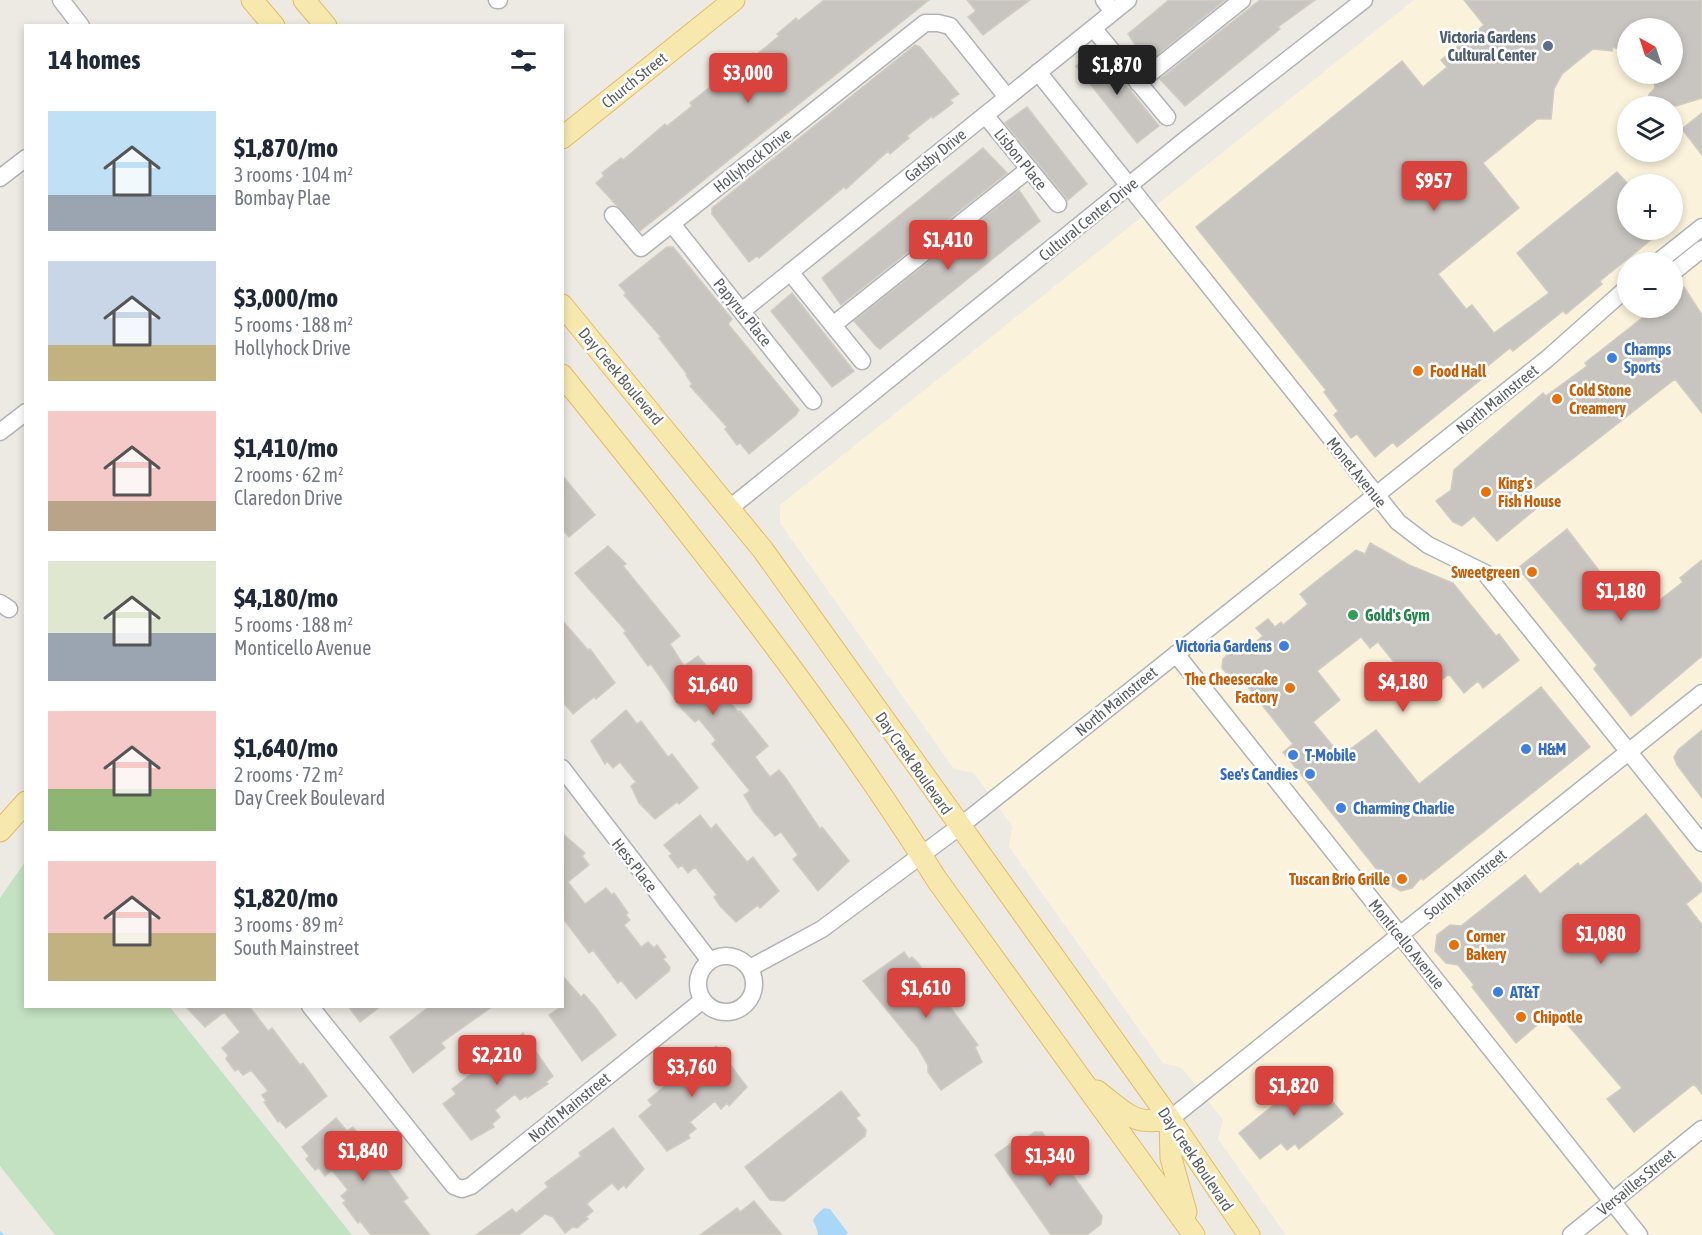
<!DOCTYPE html>
<meta charset="utf-8">
<style>
:root{--surface:#fff;--page:#f2f2f3;--text:#1f2937;--muted:#747a83;--accent:#d8443d}
body{margin:0;font-family:"Asap Condensed",sans-serif;background:var(--page);color:var(--text);height:100vh;display:flex;flex-direction:column;font-size:22px;white-space:nowrap}
*{box-sizing:border-box;margin:0}
p{font-size:20px;color:var(--muted)}
.icon{flex:none;width:33px;height:33px;fill:none;stroke:currentColor;stroke-width:2;stroke-linecap:round;stroke-linejoin:round}
.map{position:relative;flex:1;overflow:hidden}
.sheet{position:absolute;left:24px;top:24px;width:540px;height:984px;display:flex;flex-direction:column;background:var(--surface);border-radius:0px;box-shadow:0 3px 9px #0003}
.sheet>*{flex:none}
.needle{width:39px;rotate:321deg}
.tools{position:absolute;left:1617px;top:18px;display:grid;gap:12px}
.tools a{display:grid;place-items:center;width:66px;height:66px;border-radius:50%;background:var(--surface);box-shadow:0 3px 9px #0003;font-size:30px}
.price{position:absolute;translate:-50% -51px;padding:0 14px;border-radius:6px;background:var(--accent);color:#fff;font-size:20px;line-height:39px;filter:drop-shadow(0 2px 3px #0008)}
.price::after{content:'';position:absolute;left:50%;top:36px;width:18px;height:14px;margin-left:-9px;background:inherit;clip-path:polygon(0 0,100% 0,50% 100%)}
.price.on{background:#222;color:#fff}
ul{padding:0;list-style:none}
li{display:flex;align-items:center;gap:18px;height:150px;padding:0 24px}
li span{display:grid;place-items:center;flex:none;width:168px;height:120px;border-radius:0px;color:#555}
li>.icon{margin-inline-start:auto}
span .icon{width:72px;height:72px;fill:#fffc;stroke-width:1}
li b{font-size:26px}
h2{display:flex;justify-content:space-between;align-items:center;height:72px;padding:0 24px;font-size:26px}
.map>svg:first-child{display:block}
</style>
<div class="map">
<svg width="1702" height="1235" viewBox="0 0 1702 1235">
<rect width="100%" height="100%" fill="#edeae3"/>
<path fill="#faf2db" fill-rule="evenodd" d="M1414 0H1702V1235H1286L1218 1139 1223 1120 1182 1068 1163 1063 1009 847 1012 826 974 773 954 769 780 523V505ZM1628 28H1672V74H1628ZM1628 106H1672V152H1628ZM1628 184H1672V230H1628ZM1628 262H1672V308H1628Z"/>
<path fill="#c3e2c2" d="M25 862 26 1006 170 1007 352 1235H55L0 1166V898Z"/>
<path fill="#a9d7f7" d="M824 1208 830 1209 848 1233 846 1235H818C816 1218 806 1224 824 1208Z"/>
<g fill="none" stroke-linecap="round" stroke-linejoin="round">
<path stroke="#a9d7f7" stroke-width="5" d="M0 1234 1 1235"/>
</g>
<path fill="#c8c5c0" stroke="#d1ccc2" stroke-width="1.5" d="M824 0H929L640 231 596 183 604 176 602 173 621 158 623 160 665 124 667 126 692 106 690 103 709 88 711 90 753 53 755 56 779 36 777 34 796 18 798 21Z
M967 0H1030L983 35 968 17 976 11Z
M1169 0H1225L1147 63 1128 34Z
M1260 0H1315L1278 27 1280 29 1185 106 1160 79Z
M1464 0H1702V98L1676 106H1647L1649 94 1655 88 1653 74H1672V28H1628V52L1613 47 1612 51 1593 49 1562 74 1554 89 1551 119H1537L1483 163 1519 208 1438 274 1466 309 1472 305 1494 333 1549 293 1517 253 1617 172 1628 184V230H1663L1600 281 1602 284 1566 314 1563 311 1513 351 1510 348 1484 369 1488 374 1397 447 1393 442 1375 457 1357 434 1351 438 1334 415 1338 411 1324 392 1326 390 1196 227 1402 61 1423 87 1447 67 1441 60 1484 25Z
M915 45 920 47 959 94 950 100 953 103 933 118 932 116 907 136 909 138 890 154 888 151 846 189 844 187 759 258 757 256 749 262 712 214V208Z
M1096 48 1159 126 1137 143 1076 66Z
M1027 107 1087 184 1068 200 1005 123Z
M1702 113V155L1682 129Z
M983 148 1007 173 841 305 822 278Z
M1019 190 1040 221 880 349 876 346 854 321Z
M667 247H673L732 319 728 324 799 410 796 415 749 454 740 443 737 445 725 429 727 427 690 386 692 384 686 375 687 374 659 338 661 337 624 295 626 293 619 285Z
M1684 287 1702 315V413L1675 379 1526 495 1537 508 1497 541 1474 516 1462 526 1453 522 1436 501 1451 490 1454 470 1543 393 1546 396 1587 366 1585 363 1655 308H1672V297Z
M792 293 854 371 832 387 771 311Z
M562 475 595 515 569 537 562 529Z
M1567 529 1630 611 1641 602 1647 610 1683 582 1680 578 1702 560V656L1631 716 1594 669 1597 665 1518 568Z
M1370 543 1409 565 1453 583 1496 636 1499 634 1519 660 1483 688 1478 681 1464 693 1449 674 1421 696 1378 642 1370 648 1361 637 1317 671 1340 700 1313 722 1341 756 1376 730 1419 784 1541 687 1590 747 1423 880 1421 878 1412 888 1401 891 1392 886 1385 873 1382 876 1283 752 1293 744 1239 676 1228 675 1222 668 1223 659 1230 652 1241 654 1263 636 1256 628 1268 619 1275 627 1281 622 1283 625 1308 604 1300 594 1356 550 1365 554Z
M608 546 626 564 623 566 680 636 670 644 684 666 698 656 704 663 714 675 711 677 738 712 740 711 768 746 755 757 770 777 779 770 785 777 820 829 822 827 849 861 818 891 793 859 798 855 781 832 775 836 754 812 744 795 750 791 712 744 716 740 699 719 695 722 682 709 651 664 648 666 624 633 626 631 575 573Z
M562 620 588 650 590 649 615 683 596 699 594 697 573 714 562 701Z
M626 710 637 724 641 721 668 757 672 754 698 788 679 804 677 802 655 819 639 803 631 786 636 782 620 762 613 768 607 761 605 764 591 741Z
M1702 730V798L1677 765 1674 757 1678 750Z
M1646 814 1702 885V891L1686 904 1702 925V1094L1694 1084 1634 1132 1607 1099 1622 1088 1555 1010 1516 1043 1472 987 1474 985 1458 965 1446 963 1435 951 1437 935 1450 925 1461 926 1525 875 1540 894 1578 863 1580 866Z
M700 815 711 829 716 824 747 862 753 857 779 891 760 908 758 905 736 922 720 906 714 897 717 895 695 867 688 873 682 865 678 868 669 856 672 854 664 845Z
M562 833 585 853 582 856 589 865 568 882 585 904 606 888 612 895 614 893 628 913 626 915 630 920 624 925 641 947 648 942 654 948 657 945 666 957 663 959 670 967 669 971 636 999 621 980 618 983 593 950 589 953 562 917Z
M904 952 909 959 912 957 918 963 978 1045 975 1047 982 1062 941 1090 928 1072V1065L918 1048 863 981Z
M562 975 581 997 584 994 596 1008 616 1035 582 1061 549 1015 562 1006Z
M185 1006H249L268 1031 272 1028 300 1065 303 1063 327 1096 286 1128 280 1121 278 1122 264 1102 266 1101 262 1095 268 1091 251 1070 243 1075 238 1069 235 1071 226 1059 228 1055 222 1048 240 1032 224 1012 205 1027Z
M348 1006H381L360 1022Z
M430 1006H493L441 1043 445 1048 413 1073 390 1037Z
M523 1033 553 1076 546 1082 548 1084 527 1098 526 1096 520 1100 515 1094 495 1110 500 1117 492 1124 494 1127 471 1140 443 1104 456 1094 452 1089Z
M716 1046 747 1087 729 1106 727 1103 721 1109 715 1101 690 1122 696 1129 688 1135 690 1138 667 1151 639 1116 652 1105 648 1100 704 1053 705 1055Z
M1321 1067 1333 1082 1323 1090 1343 1114 1299 1149 1295 1144 1287 1150 1281 1143 1260 1159 1239 1133Z
M841 1091 860 1115 856 1118 866 1130 865 1136 784 1201 770 1200 745 1167Z
M336 1118 347 1131 353 1127 383 1164 408 1198 403 1201 430 1235H371L360 1221 358 1223 343 1203 346 1201 341 1196 348 1190 332 1170 325 1176 319 1168 315 1170 306 1159 309 1156 302 1147Z
M613 1128 644 1169 626 1188 624 1185 618 1190 612 1183 591 1200 587 1204 593 1211 586 1217 588 1219 577 1228 573 1227 565 1233 553 1217 545 1214 519 1235H476L512 1209 516 1213 548 1187 545 1183 581 1156 579 1153Z
M1035 1132H1042L1102 1216 1101 1224 1087 1235H1051L995 1155 1020 1137 1023 1140Z
M754 1201 782 1235H700L737 1208 740 1212Z"/>
<g fill="none" stroke-linecap="round" stroke-linejoin="round">
<g stroke="#b1b4b7" stroke-width="19">
<path id="minor" d="M61 0 81 26
M497 0H499
M1104 0 1113 12
M1093 28 1167 117
M1038 72 1398 522 1428 545 1485 573 1702 843
M1138 83 1242 0
M985 115 1058 204
M0 178 26 158
M613 215 641 248 925 23H938L950 26 1007 97
M672 224 813 401
M1658 262 1702 227
M790 272 862 361
M1672 273 1702 249
M742 311 1128 0
M833 325 1029 169
M0 432 26 412
M730 508 1185 140 1364 0
M0 603 9 609
M1176 654 1639 1235
M562 768 710 961
M698 984a28 28 0 1 1 56 0a28 28 0 1 1-56 0Z
M750 968 822 929 959 827 1547 359 1628 287
M310 1006 454 1186 462 1189 471 1186 703 1000
M1170 1119 1702 693
M1571 1235 1702 1129"/>
</g>
<g stroke="#e4bc65" stroke-width="23">
<path id="major" d="M252 0 274 26
M304 0 326 26
M562 138 734 0
M562 305 763 550 1170 1119 1249 1235
M562 375C694 539 825 702 937 880L1194 1235
M0 831 26 802
M1097 1091C1126 1113 1132 1126 1170 1119
M1170 1120 1171 1158 1186 1212"/>
</g>
<use href="#minor" stroke="#fff" stroke-width="16"/>
<use href="#major" stroke="#f7e9ae" stroke-width="21"/>
</g>
<circle fill="#5c6f8a" stroke="#fff" stroke-width="2" cx="1548" cy="46" r="6"/>
<g fill="#3f7fe0" stroke="#fff" stroke-width="2">
<circle cx="1612" cy="358" r="6"/>
<circle cx="1284" cy="646" r="6"/>
<circle cx="1526" cy="749" r="6"/>
<circle cx="1293" cy="755" r="6"/>
<circle cx="1310" cy="774" r="6"/>
<circle cx="1341" cy="808" r="6"/>
<circle cx="1498" cy="992" r="6"/>
</g>
<g fill="#e8710a" stroke="#fff" stroke-width="2">
<circle cx="1418" cy="371" r="6"/>
<circle cx="1557" cy="399" r="6"/>
<circle cx="1486" cy="492" r="6"/>
<circle cx="1532" cy="572" r="6"/>
<circle cx="1290" cy="688" r="6"/>
<circle cx="1402" cy="879" r="6"/>
<circle cx="1454" cy="945" r="6"/>
<circle cx="1521" cy="1017" r="6"/>
</g>
<circle fill="#2e9e5b" stroke="#fff" stroke-width="2" cx="1353" cy="615" r="6"/>
<g text-anchor="middle" dominant-baseline="central" stroke-width="5" stroke-linejoin="round" paint-order="stroke">
<g font-size="16" font-weight="bold" fill="#4e5e75" stroke="#fff" text-anchor="end">
<text x="1536" y="37">Victoria Gardens<tspan x="1536" dy="18">Cultural Center</tspan></text>
</g>
<g font-size="16" fill="#5b5f62" stroke="#fff">
<text transform="translate(634 80) rotate(-39)">Church Street</text>
<text transform="translate(935 155) rotate(-39)">Gatsby Drive</text>
<text transform="translate(1021 159) rotate(51)">Lisbon Place</text>
<text transform="translate(752 160) rotate(-38)">Hollyhock Drive</text>
<text transform="translate(1088 219) rotate(-39)">Cultural Center Drive</text>
<text transform="translate(743 312) rotate(51)">Papyrus Place</text>
<text transform="translate(621 376) rotate(50)">Day Creek Boulevard</text>
<text transform="translate(1497 399) rotate(-39)">North Mainstreet</text>
<text transform="translate(1357 472) rotate(51)">Monet Avenue</text>
<text transform="translate(1116 701) rotate(-39)">North Mainstreet</text>
<text transform="translate(914 763) rotate(55)">Day Creek Boulevard</text>
<text transform="translate(635 865) rotate(52)">Hess Place</text>
<text transform="translate(1465 884) rotate(-39)">South Mainstreet</text>
<text transform="translate(1407 944) rotate(51)">Monticello Avenue</text>
<text transform="translate(569 1107) rotate(-39)">North Mainstreet</text>
<text transform="translate(1196 1159) rotate(56)">Day Creek Boulevard</text>
<text transform="translate(1636 1182) rotate(-39)">Versailles Street</text>
</g>
<g font-size="16" font-weight="bold" fill="#366cbe" stroke="#fff" text-anchor="start">
<text x="1624" y="349">Champs<tspan x="1624" dy="18">Sports</tspan></text>
<text x="1272" y="646" text-anchor="end">Victoria Gardens</text>
<text x="1538" y="749">H&amp;M</text>
<text x="1305" y="755">T-Mobile</text>
<text x="1298" y="774" text-anchor="end">See's Candies</text>
<text x="1353" y="808">Charming Charlie</text>
<text x="1510" y="992">AT&amp;T</text>
</g>
<g font-size="16" font-weight="bold" fill="#c56008" stroke="#fff" text-anchor="start">
<text x="1430" y="371">Food Hall</text>
<text x="1569" y="390">Cold Stone<tspan x="1569" dy="18">Creamery</tspan></text>
<text x="1498" y="483">King's<tspan x="1498" dy="18">Fish House</tspan></text>
<text x="1520" y="572" text-anchor="end">Sweetgreen</text>
<text x="1278" y="679" text-anchor="end">The Cheesecake<tspan x="1278" dy="18">Factory</tspan></text>
<text x="1390" y="879" text-anchor="end">Tuscan Brio Grille</text>
<text x="1466" y="936">Corner<tspan x="1466" dy="18">Bakery</tspan></text>
<text x="1533" y="1017">Chipotle</text>
</g>
<g font-size="16" font-weight="bold" fill="#27864d" stroke="#fff" text-anchor="start">
<text x="1365" y="615">Gold's Gym</text>
</g>
</g>
</svg>
<div class="tools">
<a><svg class="needle" viewBox="-14 -14 28 28"><path d="M0-13l5 13h-10z" fill="#e53935"/><path d="M0 13l5-13h-10z" fill="#747a83"/></svg></a>
<a><svg class="icon" aria-label="layers" viewBox="0 0 24 24"><path d="M12 4l9 5-9 5-9-5zM3 14l9 5 9-5"/></svg></a>
<a>+</a>
<a>−</a>
</div>
<b class="price on" style="left:1117px;top:96px">$1,870</b>
<b class="price" style="left:748px;top:104px">$3,000</b>
<b class="price" style="left:1434px;top:212px">$957</b>
<b class="price" style="left:948px;top:271px">$1,410</b>
<b class="price" style="left:1621px;top:622px">$1,180</b>
<b class="price" style="left:1403px;top:713px">$4,180</b>
<b class="price" style="left:713px;top:716px">$1,640</b>
<b class="price" style="left:1601px;top:965px">$1,080</b>
<b class="price" style="left:926px;top:1019px">$1,610</b>
<b class="price" style="left:497px;top:1086px">$2,210</b>
<b class="price" style="left:692px;top:1098px">$3,760</b>
<b class="price" style="left:1294px;top:1117px">$1,820</b>
<b class="price" style="left:363px;top:1182px">$1,840</b>
<b class="price" style="left:1050px;top:1187px">$1,340</b>
<section class="sheet">
<h2>14 homes<svg class="icon" aria-label="filters" viewBox="0 0 24 24"><path d="M4 7h16M4 17h16"/><circle cx="9" cy="7" r="2"/><circle cx="15" cy="17" r="2"/></svg></h2>
<ul>
<li><span style="background:linear-gradient(#bfe0f5 70%,#9aa5b1 0)"><svg class="icon" aria-label="home" viewBox="0 0 24 24"><path d="M3 11l9-7 9 7M6 9v11h12V9"/></svg></span><div><b>$1,870/mo</b><p>3 rooms · 104 m²</p><p>Bombay Plae</p></div></li>
<li><span style="background:linear-gradient(#c9d6e8 70%,#c2b280 0)"><svg class="icon" aria-label="home" viewBox="0 0 24 24"><path d="M3 11l9-7 9 7M6 9v11h12V9"/></svg></span><div><b>$3,000/mo</b><p>5 rooms · 188 m²</p><p>Hollyhock Drive</p></div></li>
<li><span style="background:linear-gradient(#f6c9c9 75%,#b9a48a 0)"><svg class="icon" aria-label="home" viewBox="0 0 24 24"><path d="M3 11l9-7 9 7M6 9v11h12V9"/></svg></span><div><b>$1,410/mo</b><p>2 rooms · 62 m²</p><p>Claredon Drive</p></div></li>
<li><span style="background:linear-gradient(#dfe7d0 60%,#9aa5b1 0)"><svg class="icon" aria-label="home" viewBox="0 0 24 24"><path d="M3 11l9-7 9 7M6 9v11h12V9"/></svg></span><div><b>$4,180/mo</b><p>5 rooms · 188 m²</p><p>Monticello Avenue</p></div></li>
<li><span style="background:linear-gradient(#f6c9c9 65%,#8fb573 0)"><svg class="icon" aria-label="home" viewBox="0 0 24 24"><path d="M3 11l9-7 9 7M6 9v11h12V9"/></svg></span><div><b>$1,640/mo</b><p>2 rooms · 72 m²</p><p>Day Creek Boulevard</p></div></li>
<li><span style="background:linear-gradient(#f6c9c9 60%,#c2b280 0)"><svg class="icon" aria-label="home" viewBox="0 0 24 24"><path d="M3 11l9-7 9 7M6 9v11h12V9"/></svg></span><div><b>$1,820/mo</b><p>3 rooms · 89 m²</p><p>South Mainstreet</p></div></li>
</ul>
</section>
</div>
